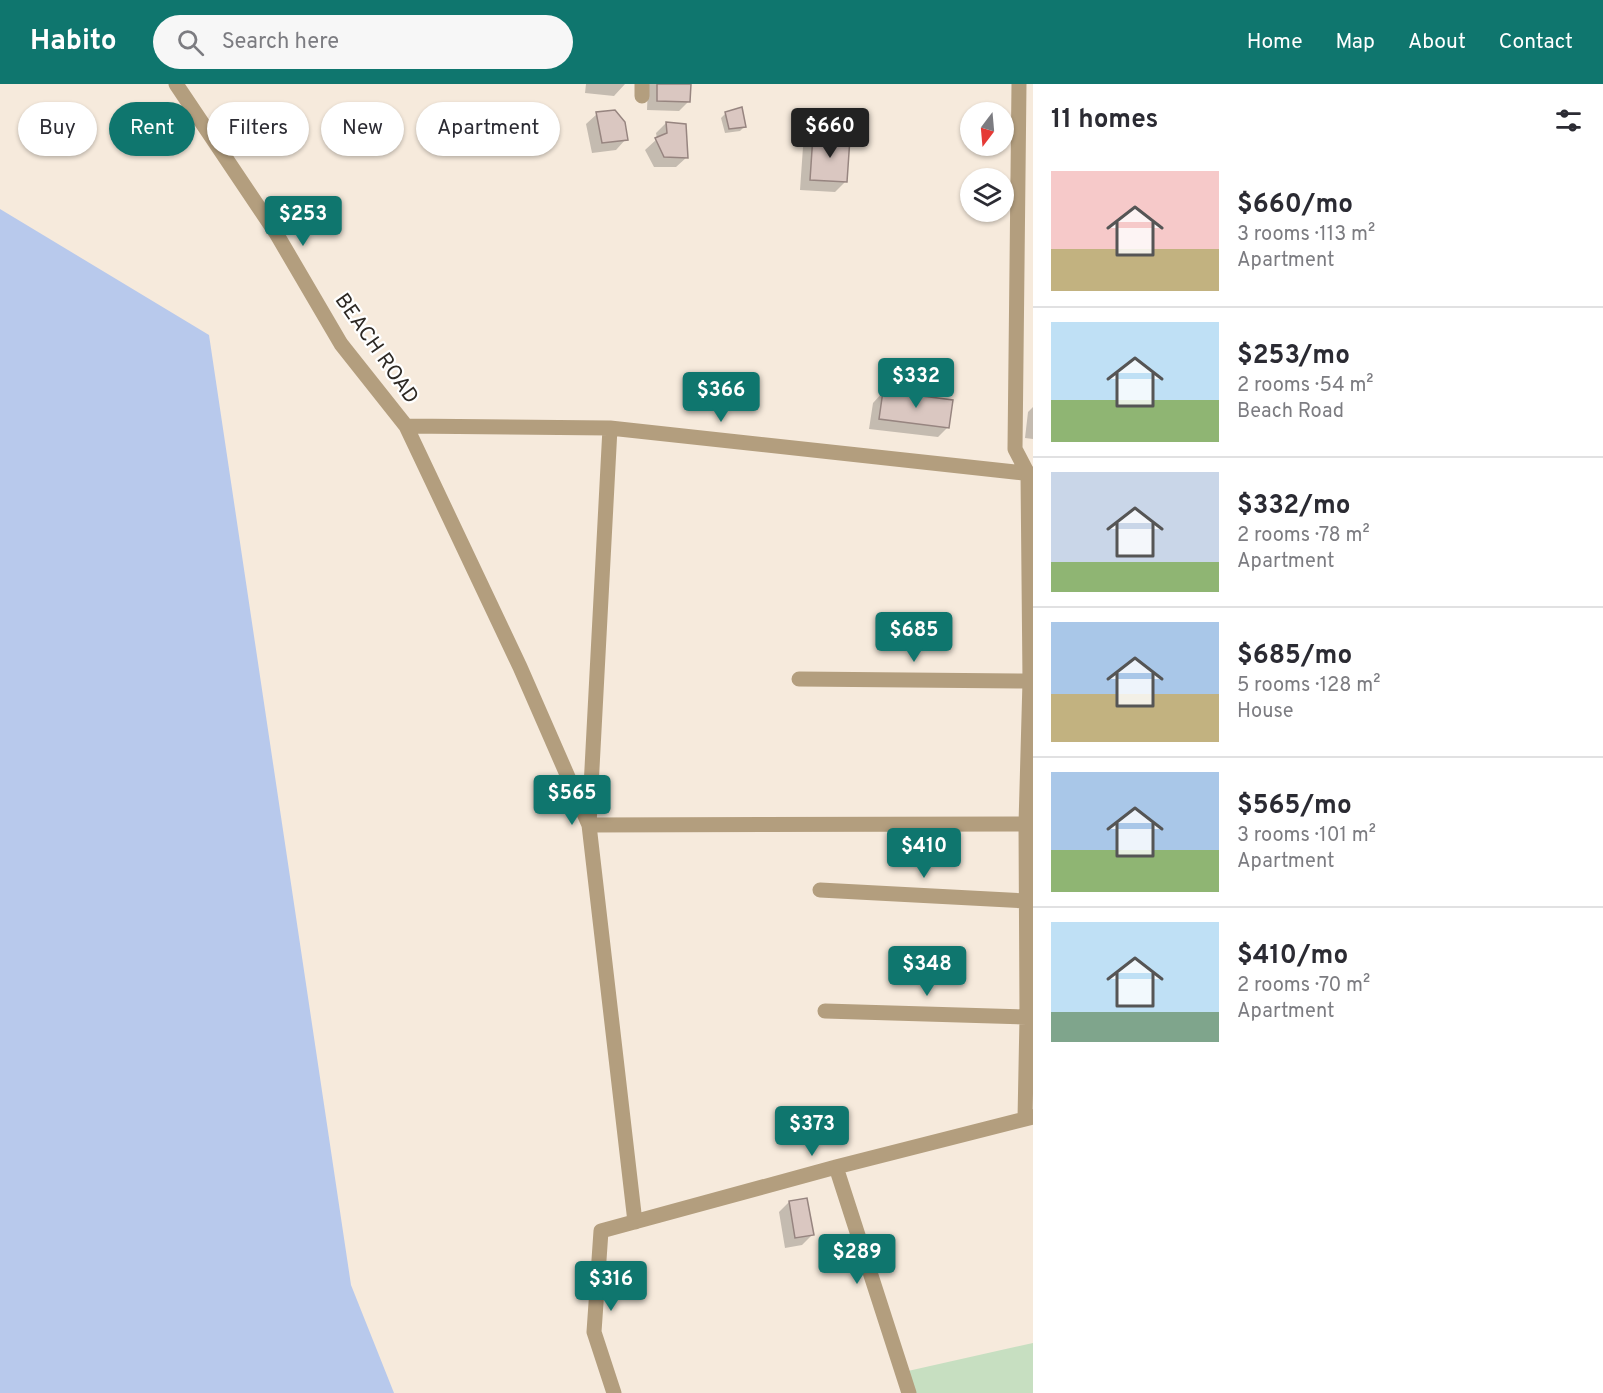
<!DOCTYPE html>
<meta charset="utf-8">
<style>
:root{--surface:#fff;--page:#f7f7f7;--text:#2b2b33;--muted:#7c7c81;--line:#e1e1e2;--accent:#0f766e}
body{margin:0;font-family:Overpass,sans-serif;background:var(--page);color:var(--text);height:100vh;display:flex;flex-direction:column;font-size:22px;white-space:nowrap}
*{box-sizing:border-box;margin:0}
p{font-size:20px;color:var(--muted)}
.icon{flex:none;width:33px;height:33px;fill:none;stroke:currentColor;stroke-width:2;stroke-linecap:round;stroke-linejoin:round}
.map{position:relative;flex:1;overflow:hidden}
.side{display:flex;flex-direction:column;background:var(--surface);width:570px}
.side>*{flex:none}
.banner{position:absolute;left:18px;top:18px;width:570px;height:54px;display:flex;gap:12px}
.needle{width:39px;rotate:196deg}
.tools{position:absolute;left:960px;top:18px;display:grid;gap:12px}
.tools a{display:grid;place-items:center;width:54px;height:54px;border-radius:50%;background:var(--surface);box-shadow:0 2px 4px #0004;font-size:30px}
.price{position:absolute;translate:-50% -51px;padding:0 14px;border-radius:6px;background:var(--accent);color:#fff;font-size:20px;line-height:39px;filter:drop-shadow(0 2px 3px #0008)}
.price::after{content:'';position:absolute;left:50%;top:36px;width:18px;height:14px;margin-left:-9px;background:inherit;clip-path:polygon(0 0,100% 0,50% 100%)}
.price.current{background:#222;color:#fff}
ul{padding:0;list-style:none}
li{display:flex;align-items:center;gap:18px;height:150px;padding:0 18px}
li+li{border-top:2px solid var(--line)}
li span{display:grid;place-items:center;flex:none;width:168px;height:120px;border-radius:0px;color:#555}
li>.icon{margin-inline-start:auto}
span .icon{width:72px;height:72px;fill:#fffc;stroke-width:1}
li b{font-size:26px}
h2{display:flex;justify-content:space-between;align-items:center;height:72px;padding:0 18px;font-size:26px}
.chip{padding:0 21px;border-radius:27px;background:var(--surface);box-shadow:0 2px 4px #0004;font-size:21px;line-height:54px}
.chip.current{background:var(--accent);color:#fff}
header{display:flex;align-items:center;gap:36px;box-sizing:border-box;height:84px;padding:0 30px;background:var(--accent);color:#fff}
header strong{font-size:28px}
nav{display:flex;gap:33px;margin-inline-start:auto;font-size:21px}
.search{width:420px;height:54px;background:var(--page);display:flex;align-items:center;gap:15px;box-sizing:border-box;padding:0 21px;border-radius:33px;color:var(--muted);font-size:22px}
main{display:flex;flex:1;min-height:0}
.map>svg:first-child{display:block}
</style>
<header>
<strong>Habito</strong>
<div class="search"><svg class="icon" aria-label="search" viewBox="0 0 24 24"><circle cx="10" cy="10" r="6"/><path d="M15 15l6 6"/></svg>Search here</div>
<nav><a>Home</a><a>Map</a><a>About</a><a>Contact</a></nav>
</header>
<main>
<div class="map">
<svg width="1033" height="1309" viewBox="0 0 1033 1309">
<rect width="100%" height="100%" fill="#f6eadc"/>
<path fill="#c7dfc1" d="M1033 1259V1309H911L899 1289Z"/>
<path fill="#b8c9ec" d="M0 125 209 251 351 1201 394 1309H0Z"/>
<path fill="#0003" d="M586 0H625L614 12 585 9Z
M648 0H689V17L679 27 647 26Z
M726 29 745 42 740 47 725 49 721 34Z
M597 30 626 55 616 66 592 69 586 40Z
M666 39 687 73 676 83H654L645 66 657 55 656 49Z
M813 53 845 98 835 108 800 106 803 63Z
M883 308 948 343 938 353 869 345 873 319Z
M1033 323V355L1025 354 1028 328Z
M789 1118 812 1151 802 1161 785 1164 779 1128Z"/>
<path fill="#dac7c1" stroke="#978580" stroke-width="1.5" d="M657 0H691L690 18 657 17Z
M742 23 746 43 729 45 725 28Z
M615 26 625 38 628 56 602 59 596 28Z
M666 38 686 40 688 74 664 73 655 54 667 49Z
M813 51 850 54 847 98 810 96Z
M883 307 953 316 949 344 879 335Z
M807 1114 814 1151 795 1154 789 1117Z"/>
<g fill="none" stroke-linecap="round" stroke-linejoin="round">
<path stroke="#b39e7e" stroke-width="15" d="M176 0 276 149 341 260 406 342 520 583 589 741 1026 740
M642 0V12
M1019 0 1015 365 1028 390 1030 597 1026 740 1027 933 1025 1035
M406 342 610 344 1033 390
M610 344 589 741 635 1138
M799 595 1030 597
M820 806 1026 817
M825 927 1027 933
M836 1083 909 1309
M614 1309 594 1248 601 1147 836 1083 1033 1033"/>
</g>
<g text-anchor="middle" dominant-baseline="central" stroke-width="4.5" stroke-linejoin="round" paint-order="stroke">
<g font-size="21" fill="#2e2924" stroke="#fff">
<text transform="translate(376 265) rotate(55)">BEACH ROAD</text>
</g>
</g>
</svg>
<div class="tools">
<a><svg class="needle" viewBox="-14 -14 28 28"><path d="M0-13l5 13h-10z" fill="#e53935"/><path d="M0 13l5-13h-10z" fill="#7c7c81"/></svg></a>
<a><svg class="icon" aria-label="layers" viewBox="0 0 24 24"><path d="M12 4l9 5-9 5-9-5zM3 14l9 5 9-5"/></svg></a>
</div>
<b class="price current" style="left:830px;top:75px">$660</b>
<b class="price" style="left:303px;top:163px">$253</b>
<b class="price" style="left:916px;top:325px">$332</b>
<b class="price" style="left:721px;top:339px">$366</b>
<b class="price" style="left:914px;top:579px">$685</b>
<b class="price" style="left:572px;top:742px">$565</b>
<b class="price" style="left:924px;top:795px">$410</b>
<b class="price" style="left:927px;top:913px">$348</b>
<b class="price" style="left:812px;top:1073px">$373</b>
<b class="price" style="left:857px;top:1201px">$289</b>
<b class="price" style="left:611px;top:1228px">$316</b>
<div class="banner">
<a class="chip">Buy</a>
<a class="chip current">Rent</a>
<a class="chip">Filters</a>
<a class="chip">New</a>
<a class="chip">Apartment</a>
</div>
</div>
<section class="side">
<h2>11 homes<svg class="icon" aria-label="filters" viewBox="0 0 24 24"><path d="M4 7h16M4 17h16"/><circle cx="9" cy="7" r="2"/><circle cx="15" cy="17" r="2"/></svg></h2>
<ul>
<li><span style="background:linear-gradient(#f6c9c9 65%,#c2b280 0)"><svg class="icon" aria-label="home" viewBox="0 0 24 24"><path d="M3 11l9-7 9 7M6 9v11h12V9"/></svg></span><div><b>$660/mo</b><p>3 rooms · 113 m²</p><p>Apartment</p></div></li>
<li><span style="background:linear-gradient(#bfe0f5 65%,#8fb573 0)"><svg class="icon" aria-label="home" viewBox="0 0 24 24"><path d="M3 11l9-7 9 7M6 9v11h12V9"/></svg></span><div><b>$253/mo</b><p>2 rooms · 54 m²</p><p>Beach Road</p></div></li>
<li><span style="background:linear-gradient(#c9d6e8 75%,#8fb573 0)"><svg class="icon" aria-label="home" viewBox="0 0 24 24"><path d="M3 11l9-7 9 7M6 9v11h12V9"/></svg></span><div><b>$332/mo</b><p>2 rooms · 78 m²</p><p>Apartment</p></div></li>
<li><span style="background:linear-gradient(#a9c7e8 60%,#c2b280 0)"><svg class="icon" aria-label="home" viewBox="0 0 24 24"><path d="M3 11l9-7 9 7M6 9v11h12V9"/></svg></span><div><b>$685/mo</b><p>5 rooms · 128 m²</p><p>House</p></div></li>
<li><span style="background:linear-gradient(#a9c7e8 65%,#8fb573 0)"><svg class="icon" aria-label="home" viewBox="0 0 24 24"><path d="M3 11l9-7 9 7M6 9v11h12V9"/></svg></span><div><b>$565/mo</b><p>3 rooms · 101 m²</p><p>Apartment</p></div></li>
<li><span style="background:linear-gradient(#bfe0f5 75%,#7fa58c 0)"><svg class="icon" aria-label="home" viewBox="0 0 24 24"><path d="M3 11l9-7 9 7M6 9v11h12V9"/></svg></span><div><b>$410/mo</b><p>2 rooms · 70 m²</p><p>Apartment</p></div></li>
</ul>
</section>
</main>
